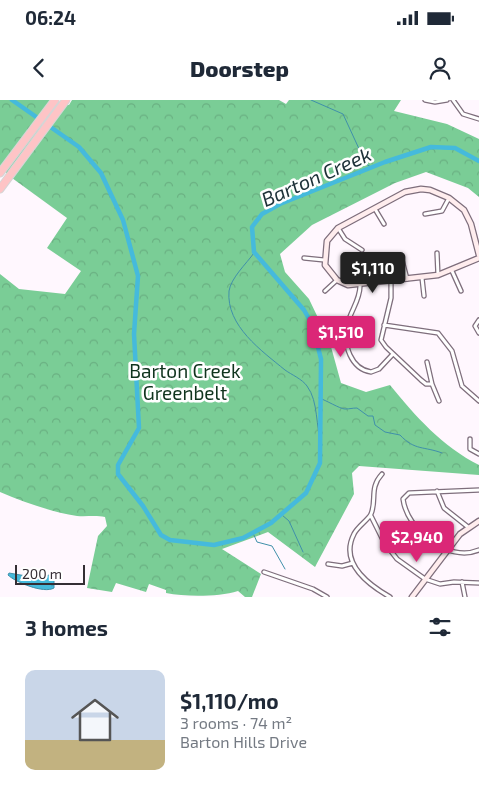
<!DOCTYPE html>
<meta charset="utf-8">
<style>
:root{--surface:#fff;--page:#f6f6f7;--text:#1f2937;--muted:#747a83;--line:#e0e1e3;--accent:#db2777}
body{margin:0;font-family:"Exo 2",sans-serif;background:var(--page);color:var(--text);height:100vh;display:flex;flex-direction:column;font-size:19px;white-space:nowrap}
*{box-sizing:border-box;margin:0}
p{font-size:16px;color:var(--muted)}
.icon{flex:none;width:28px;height:28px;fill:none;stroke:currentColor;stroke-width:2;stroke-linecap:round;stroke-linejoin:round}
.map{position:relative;height:497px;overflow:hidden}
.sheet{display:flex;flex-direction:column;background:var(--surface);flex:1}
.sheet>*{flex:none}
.scale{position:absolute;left:15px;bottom:12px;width:70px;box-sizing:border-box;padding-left:5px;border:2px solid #342e34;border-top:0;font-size:14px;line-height:18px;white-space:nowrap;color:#342e34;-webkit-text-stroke:4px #fff;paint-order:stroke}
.price{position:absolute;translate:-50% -42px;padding:0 11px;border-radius:5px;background:var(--accent);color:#fff;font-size:16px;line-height:32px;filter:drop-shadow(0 1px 2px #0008)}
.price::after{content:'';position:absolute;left:50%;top:30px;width:15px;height:11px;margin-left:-8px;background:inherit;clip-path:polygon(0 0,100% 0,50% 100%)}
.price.current{background:#222;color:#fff}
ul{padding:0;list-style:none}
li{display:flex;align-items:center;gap:15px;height:125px;padding:0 25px}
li+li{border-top:1px solid var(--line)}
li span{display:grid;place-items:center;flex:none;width:140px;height:100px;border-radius:10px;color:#555}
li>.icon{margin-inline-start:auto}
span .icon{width:60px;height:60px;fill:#fffc;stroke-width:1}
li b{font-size:21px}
h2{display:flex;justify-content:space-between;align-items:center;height:60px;padding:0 25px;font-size:21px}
.status{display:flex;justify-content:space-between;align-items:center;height:35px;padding:0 25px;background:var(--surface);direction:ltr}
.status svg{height:14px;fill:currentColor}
header{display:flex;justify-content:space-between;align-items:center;height:65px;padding:0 25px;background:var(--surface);font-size:22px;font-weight:800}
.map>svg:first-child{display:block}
</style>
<div class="status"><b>06:24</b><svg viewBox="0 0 49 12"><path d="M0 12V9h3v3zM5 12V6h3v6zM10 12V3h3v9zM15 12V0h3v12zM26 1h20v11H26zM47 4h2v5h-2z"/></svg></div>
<header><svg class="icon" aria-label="back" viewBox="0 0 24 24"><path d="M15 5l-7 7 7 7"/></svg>Doorstep<svg class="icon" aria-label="person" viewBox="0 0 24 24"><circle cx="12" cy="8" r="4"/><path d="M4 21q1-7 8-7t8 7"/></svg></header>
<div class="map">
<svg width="479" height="497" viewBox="0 0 479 497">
<defs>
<pattern id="forest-crowns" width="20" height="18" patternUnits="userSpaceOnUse" patternTransform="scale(1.25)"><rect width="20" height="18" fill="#7acd96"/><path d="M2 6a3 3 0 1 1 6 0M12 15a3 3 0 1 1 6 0" fill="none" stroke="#6ab082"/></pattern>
<pattern id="water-ripples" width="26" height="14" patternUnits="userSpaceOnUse" patternTransform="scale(1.25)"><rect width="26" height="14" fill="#45badc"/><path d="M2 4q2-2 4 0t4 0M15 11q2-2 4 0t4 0" fill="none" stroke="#3a98b3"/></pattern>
</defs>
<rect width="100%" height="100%" fill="#fff7fe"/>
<path fill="url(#forest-crowns)" d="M0 0H52L69 5 72 0H279L286 4 289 0H401L394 11 447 24 479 39V97L468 88 426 72 395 83 312 125 280 154 285 172 309 199 330 243 341 283 366 292 390 285C415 316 443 347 479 365V375L359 366 352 373 354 394 315 467 268 432 222 449 261 474 252 497H245L238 491C218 497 186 497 166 493V490L149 484 146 492 116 483 112 492 87 488 98 436 107 426 105 417C95 415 86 417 77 416 51 412 24 402 0 392V174L19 189 65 194 81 171 47 148 67 118 12 78 0 67Z"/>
<path fill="url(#water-ripples)" stroke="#4090aa" d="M9 473 32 477 36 474 40 477 54 474V488C44 494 15 482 8 475Z"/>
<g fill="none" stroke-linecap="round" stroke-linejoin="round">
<path stroke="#4090aa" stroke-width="1" d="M311 0 343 14 366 64 371 67
M254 153C246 164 231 178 229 191 226 226 262 251 285 270 292 275 302 279 307 286 319 302 315 327 322 345
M319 298C326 300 340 309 345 309 350 309 352 308 357 308L368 316H373L375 325 385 332 400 335C415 351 424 346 442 353
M282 415 289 421 303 452
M253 433 257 442 272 446 285 469"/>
<path stroke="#45badc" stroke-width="4.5" d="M12 0 79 47 101 73 123 120 138 176 134 234 139 328 118 365V374L143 406 161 435 170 440 214 445 243 438 271 423 306 393 320 363 321 259 312 224 304 210 254 152 252 127 262 114 280 104 385 62 431 47 455 48 479 61"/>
<g stroke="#7e6e7c" stroke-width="5.5">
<path id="street" d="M425 0 435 2 447 0
M453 0 463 14 479 19
M375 109 384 124
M425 114 442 111 449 98
M338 128 345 139 362 150
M437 153 438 175
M304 158 324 160
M402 160 407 179
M452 171 461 191
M422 178 424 196
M391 182V198L381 240 386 247 421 280 426 284H432
M360 186C360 201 350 211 347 226 343 245 351 269 371 272L379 269 393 254
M325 191 337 180
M479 220 475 226 479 233
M384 225 438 233 452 251 462 286 479 301
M427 262 432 284 439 301
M470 339V349L479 354
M382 374C369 388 377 400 371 414 369 419 357 427 354 434 339 463 369 485 390 497
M479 390 409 393 403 399C407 430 448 463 479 450
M437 391 444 408 468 427
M371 416 384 442 397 459 425 479 440 484 454 482 479 483
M328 464 342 466 353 463
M264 472 313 489 327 497
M462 482 465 497"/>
</g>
<g stroke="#7e6e7c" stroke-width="7">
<path id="secondary" d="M479 155 471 124 464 110 449 98 430 90 421 89 405 92 338 128 327 141 325 165 337 180 348 185 438 175 479 158
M412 497 460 434 479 421"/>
</g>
<g stroke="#d6d5d6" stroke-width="9">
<path id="highway" d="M0 73 55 0
M0 89 66 0"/>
</g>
<use href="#street" stroke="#fff" stroke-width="3"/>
<use href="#secondary" stroke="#ffedee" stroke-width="4.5"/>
<use href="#highway" stroke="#fec4c6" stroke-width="7"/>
</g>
<g text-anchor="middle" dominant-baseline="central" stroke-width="5" stroke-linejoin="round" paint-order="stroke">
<g font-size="19" fill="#10341e" stroke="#fff">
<text x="185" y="270">Barton Creek<tspan x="185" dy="22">Greenbelt</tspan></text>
</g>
<g font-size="20" font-style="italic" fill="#1d3138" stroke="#fff">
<text transform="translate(316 76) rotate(-24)">Barton Creek</text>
</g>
</g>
</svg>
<div class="scale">200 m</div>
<b class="price current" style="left:373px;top:194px">$1,110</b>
<b class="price" style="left:341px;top:258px">$1,510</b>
<b class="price" style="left:417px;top:463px">$2,940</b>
</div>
<section class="sheet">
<h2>3 homes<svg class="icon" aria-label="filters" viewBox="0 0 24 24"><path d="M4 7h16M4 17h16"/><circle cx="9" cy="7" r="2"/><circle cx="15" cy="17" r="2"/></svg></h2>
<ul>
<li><span style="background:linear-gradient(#c9d6e8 70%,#c2b280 0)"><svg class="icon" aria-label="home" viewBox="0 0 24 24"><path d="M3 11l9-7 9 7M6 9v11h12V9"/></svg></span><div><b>$1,110/mo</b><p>3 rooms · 74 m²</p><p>Barton Hills Drive</p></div></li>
</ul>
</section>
